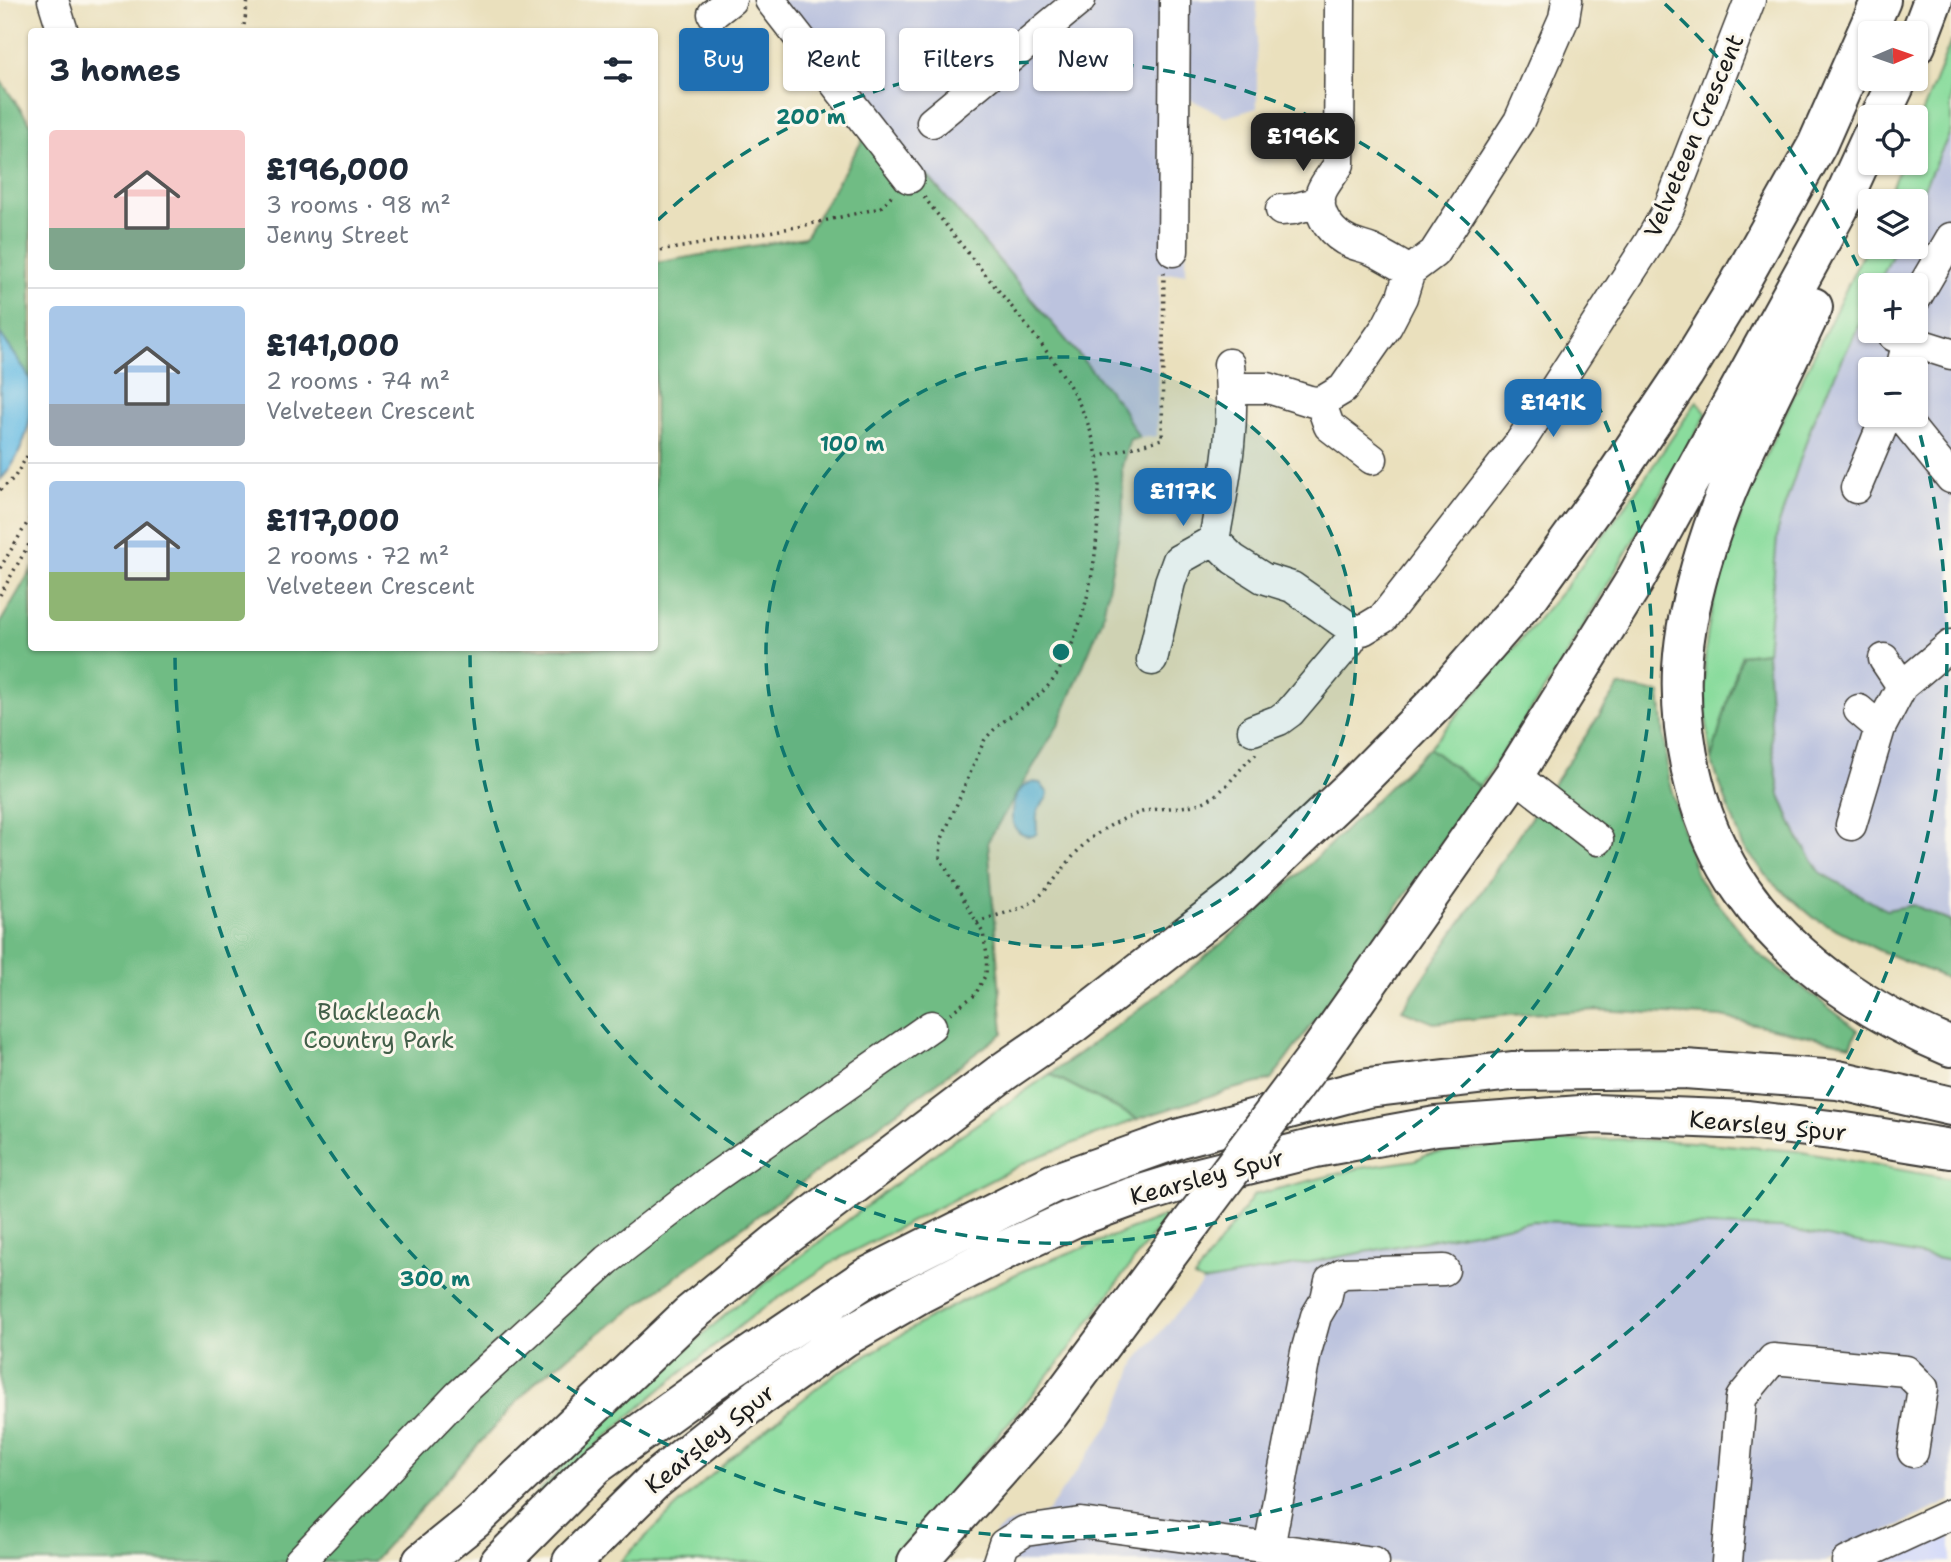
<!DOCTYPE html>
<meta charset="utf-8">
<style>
:root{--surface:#fff;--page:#f2f2f3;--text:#1f2937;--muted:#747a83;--line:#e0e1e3;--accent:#1f6fb2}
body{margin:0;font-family:"Shantell Sans",sans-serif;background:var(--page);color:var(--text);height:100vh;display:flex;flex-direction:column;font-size:26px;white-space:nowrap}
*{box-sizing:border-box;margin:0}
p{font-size:23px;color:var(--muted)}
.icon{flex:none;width:38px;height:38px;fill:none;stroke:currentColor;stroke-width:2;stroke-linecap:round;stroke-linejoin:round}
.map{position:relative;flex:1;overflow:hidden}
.side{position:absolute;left:28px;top:28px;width:630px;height:623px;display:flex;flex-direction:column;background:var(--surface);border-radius:7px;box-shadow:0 2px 5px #0004}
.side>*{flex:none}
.top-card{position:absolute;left:679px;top:28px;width:665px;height:63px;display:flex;gap:14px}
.needle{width:46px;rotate:88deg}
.buttons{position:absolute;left:1858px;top:21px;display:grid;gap:14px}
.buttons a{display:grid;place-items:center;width:70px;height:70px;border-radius:7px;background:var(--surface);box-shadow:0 2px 5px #0004;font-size:35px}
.price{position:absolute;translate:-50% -60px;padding:0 16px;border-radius:14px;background:var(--accent);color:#fff;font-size:23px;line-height:46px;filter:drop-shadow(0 2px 4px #0008)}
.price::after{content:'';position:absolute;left:50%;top:42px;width:21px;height:16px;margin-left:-10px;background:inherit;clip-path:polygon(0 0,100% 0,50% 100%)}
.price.on{background:#222;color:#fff}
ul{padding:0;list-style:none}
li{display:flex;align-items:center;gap:21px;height:175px;padding:0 21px}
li+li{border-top:2px solid var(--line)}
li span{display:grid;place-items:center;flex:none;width:196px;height:140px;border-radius:7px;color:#555}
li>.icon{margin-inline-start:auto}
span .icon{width:84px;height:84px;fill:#fffc;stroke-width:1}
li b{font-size:30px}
h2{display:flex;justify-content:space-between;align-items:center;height:84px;padding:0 21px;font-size:30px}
.pill{padding:0 24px;border-radius:7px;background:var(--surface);box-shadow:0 2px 5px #0004;font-size:24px;line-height:63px}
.pill.on{background:var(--accent);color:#fff}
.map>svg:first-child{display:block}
</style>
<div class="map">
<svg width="1951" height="1562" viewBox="0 0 1951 1562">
<rect width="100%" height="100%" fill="#fbf7ec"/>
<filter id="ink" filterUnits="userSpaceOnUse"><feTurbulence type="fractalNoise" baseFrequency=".0143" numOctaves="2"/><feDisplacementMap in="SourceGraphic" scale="14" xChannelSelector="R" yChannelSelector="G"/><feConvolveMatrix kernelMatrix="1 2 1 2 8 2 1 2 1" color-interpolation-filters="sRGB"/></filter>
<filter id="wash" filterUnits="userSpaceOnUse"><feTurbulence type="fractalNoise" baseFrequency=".00686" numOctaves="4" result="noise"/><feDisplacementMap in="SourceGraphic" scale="28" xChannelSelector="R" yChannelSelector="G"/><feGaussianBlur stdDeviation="1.57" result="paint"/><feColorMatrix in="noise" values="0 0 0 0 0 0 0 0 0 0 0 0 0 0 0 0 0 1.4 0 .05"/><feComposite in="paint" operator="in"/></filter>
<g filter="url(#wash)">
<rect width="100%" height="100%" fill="#eae0bd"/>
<path fill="#d3d9f9" d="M1951 1522V1562H1864Z"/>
<path fill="#bcc3de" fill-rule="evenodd" d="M756 0H1257V108L1226 117 1188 98 1186 273 1159 274 1157 436 1139 438 1120 404 928 175 906 192Z
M1951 131V922L1914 905 1886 910 1821 873 1797 836 1780 795 1772 744 1766 640 1778 527 1814 418 1871 300V331H1916V285H1878L1896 247H1916V204ZM1871 369H1916V415H1871Z
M1533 1221 1781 1228 1951 1261V1500L1824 1562H986L995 1534 1004 1526 1047 1512 1114 1419 1136 1361 1203 1282Z"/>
<path fill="#8adc9d" stroke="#537c5c" stroke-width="2" d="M1951 41V131L1916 204V201H1885L1902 163H1916V129Z
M1871 235V247H1896L1878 285H1871V300L1814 418 1778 527 1767 652 1741 655 1711 760C1707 726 1703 693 1705 659 1707 618 1719 578 1732 540 1769 433 1826 338 1871 235Z
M1697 401 1707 414 1563 661 1480 787 1429 748 1563 590 1636 491Z
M1050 1074 1138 1119 1032 1159 836 1260 759 1311 657 1392 588 1453 527 1512 522 1510 609 1416 738 1304 949 1143Z
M1622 1139 1692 1142 1796 1151 1951 1179V1261L1781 1228 1533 1221 1203 1282 1194 1278 1254 1195 1360 1168 1416 1160 1427 1154 1538 1142Z
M1171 1214 1150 1238 1062 1359 892 1562H620L677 1506 742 1448 832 1376 933 1316 1024 1270Z"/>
<path fill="#6fbc84" stroke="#466c50" stroke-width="2" d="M0 80 31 124V383L0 333Z
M865 136 906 192 927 175 1120 404 1139 438 1130 439 1122 466 1123 512 1102 620 1059 724 988 841 1003 1033 537 1380 372 1562H0V623L31 570 32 648H654L655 263 805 237Z
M1767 652 1772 744 1780 795 1797 836 1821 873 1886 910 1914 905 1951 922V980L1878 950 1814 918 1771 881 1743 846 1711 760 1741 655Z
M1619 686 1660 693 1668 778 1697 877 1758 953 1858 1030 1851 1045 1721 1017 1598 1010 1509 1015 1434 1023 1402 1010Z
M1429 748 1480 787 1382 929 1271 1080 1229 1090 1138 1119 1050 1074C1114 1029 1177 982 1236 931 1303 873 1365 810 1429 748Z"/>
<path fill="#67bce3" stroke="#426c80" stroke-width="2" d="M0 333C7 344 29 373 32 384 37 413 21 460 0 480Z
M1032 782 1040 783 1048 793C1047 801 1043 802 1039 808 1035 815 1037 825 1037 833L1033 836C1006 838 1008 803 1022 788 1025 785 1029 784 1032 782Z"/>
</g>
<g filter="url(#ink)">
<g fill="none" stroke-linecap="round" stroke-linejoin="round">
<g stroke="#3b3934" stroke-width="33">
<path id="minor" d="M53 0 63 32
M770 0 909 178
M1340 0 1339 164C1334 173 1321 187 1320 197 1317 217 1334 236 1351 243 1358 246 1365 247 1372 250 1385 256 1397 264 1410 271
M713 14 731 0
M932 122 1080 0
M1281 210 1293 209 1320 202
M1173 251 1175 0
M1916 298 1951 238
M1897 331 1894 336 1951 354
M1901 369 1908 341
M1232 388H1268L1313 402 1323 401 1343 389 1387 326 1402 297 1410 271 1434 253 1519 121 1564 18 1567 0
M1320 401 1329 426 1372 459
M1900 415 1951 478
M1856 488 1887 415
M1214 540 1233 559 1263 578 1292 587 1352 629 1363 630 1383 618 1521 441 1649 243 1669 208 1750 0
M1884 659 1902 686
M1152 660 1170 582 1178 560 1214 540C1225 479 1236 426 1229 364
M1859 710 1880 728
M1253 730 1279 720 1290 712 1350 641 1352 629
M1514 775 1598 840
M1851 825 1880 728 1902 686 1951 645
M1269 1548 1306 1352 1316 1316 1326 1299 1330 1281 1343 1273 1444 1270
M299 1562 459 1395 607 1260 712 1179 931 1026
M998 1562 1004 1544 1025 1531 1081 1523 1374 1562
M1727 1562 1741 1398 1773 1359 1906 1371 1923 1388 1913 1452
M1847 1562 1951 1514"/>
</g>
<g stroke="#3b3934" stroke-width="42">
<path id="highway" d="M1916 45 1933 0
M1880 117 1898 79
M1813 307C1777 387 1732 465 1706 549 1694 587 1684 629 1682 669 1679 744 1698 828 1742 890 1792 962 1871 1014 1951 1047
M1313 1061 1514 775 1634 582 1839 208 1871 138
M422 1562 474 1520 689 1315 778 1242 1003 1072 1074 1023 1240 894 1353 787 1435 704 1531 594 1606 490 1684 374 1739 284 1817 145 1881 0
M500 1562 596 1465 711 1382 867 1277 1054 1183 1180 1138 1368 1088 1512 1071 1685 1069 1838 1080 1951 1106
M572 1562 653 1482 695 1448 759 1397 845 1337 921 1293 1003 1251 1074 1218 1129 1198 1187 1180 1315 1148 1436 1126 1594 1114 1748 1120 1839 1131 1951 1149
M917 1562 1050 1413 1192 1222"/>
</g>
<path stroke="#3b3934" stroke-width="3.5" stroke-dasharray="2 5" stroke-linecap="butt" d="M243 32 248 0
M924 197C951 232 979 267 1007 301 1045 349 1085 394 1097 456 1101 481 1098 521 1096 546 1091 590 1079 639 1055 677 1037 704 1003 715 984 741L941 841 940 858 983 933 987 955 986 974 975 995 950 1013
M654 252 797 227 880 208 894 193
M1098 457 1162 439 1164 272
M0 490 14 478 32 448
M0 568 32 515
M0 595 32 539
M977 923C996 913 1019 913 1036 899 1061 878 1073 847 1103 830 1114 823 1129 816 1142 812 1161 807 1182 809 1200 803 1225 795 1237 769 1256 754"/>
<use href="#minor" stroke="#fff" stroke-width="30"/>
<use href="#highway" stroke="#fff" stroke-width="38"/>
<g stroke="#3b3934" stroke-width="42" stroke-linecap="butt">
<path id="highway-bridge" d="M1192 1222 1313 1061"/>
</g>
<use href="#highway-bridge" stroke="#fff" stroke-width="38"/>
</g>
</g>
<circle cx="1061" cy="652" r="295" fill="#0f766e" fill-opacity=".12"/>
<g fill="none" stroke="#0f766e" stroke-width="3.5" stroke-dasharray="12 9">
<circle cx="1061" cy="652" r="295"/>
<path d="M658 220A591 591 0 1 1 470 652"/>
<path d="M1665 4A886 886 0 0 1 1870 292M1915 415A886 886 0 1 1 175 652"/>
</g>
<g text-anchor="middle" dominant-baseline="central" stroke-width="6" stroke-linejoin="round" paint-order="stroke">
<g font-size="24" fill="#1c1c1c" stroke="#fbf7ec">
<text transform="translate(1694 136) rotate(-67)">Velveteen Crescent</text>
<text transform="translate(1768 1126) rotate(5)">Kearsley Spur</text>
<text transform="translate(1207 1177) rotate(-15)">Kearsley Spur</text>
<text transform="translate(710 1439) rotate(-39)">Kearsley Spur</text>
</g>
<g font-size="24" fill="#425f49" stroke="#fbf7ec">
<text x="379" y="1012">Blackleach<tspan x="379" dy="28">Country Park</tspan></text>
</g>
</g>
<circle cx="1061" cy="652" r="10" fill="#0f766e" stroke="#fbf7ec" stroke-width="3.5"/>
<g font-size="21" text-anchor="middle" font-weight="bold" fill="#0f766e" stroke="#fbf7ec" stroke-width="6" stroke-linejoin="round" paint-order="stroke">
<text x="811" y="124">200 m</text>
<text x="852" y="451">100 m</text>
<text x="435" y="1286">300 m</text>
</g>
</svg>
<div class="buttons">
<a><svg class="needle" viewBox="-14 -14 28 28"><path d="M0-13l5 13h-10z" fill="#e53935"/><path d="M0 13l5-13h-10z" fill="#747a83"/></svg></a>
<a><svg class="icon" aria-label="locate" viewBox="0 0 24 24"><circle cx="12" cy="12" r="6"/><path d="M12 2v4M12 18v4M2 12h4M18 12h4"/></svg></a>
<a><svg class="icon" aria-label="layers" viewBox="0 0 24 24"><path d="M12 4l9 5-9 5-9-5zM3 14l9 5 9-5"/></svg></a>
<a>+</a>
<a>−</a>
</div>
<b class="price on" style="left:1303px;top:173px">£196K</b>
<b class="price" style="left:1553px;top:439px">£141K</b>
<b class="price" style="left:1183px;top:528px">£117K</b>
<div class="top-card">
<a class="pill on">Buy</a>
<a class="pill">Rent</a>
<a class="pill">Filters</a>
<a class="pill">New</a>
</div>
<section class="side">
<h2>3 homes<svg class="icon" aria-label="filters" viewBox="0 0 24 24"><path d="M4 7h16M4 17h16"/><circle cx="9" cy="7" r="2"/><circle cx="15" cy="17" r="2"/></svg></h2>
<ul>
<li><span style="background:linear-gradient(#f6c9c9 70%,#7fa58c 0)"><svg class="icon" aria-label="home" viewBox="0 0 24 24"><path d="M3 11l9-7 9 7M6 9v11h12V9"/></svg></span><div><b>£196,000</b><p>3 rooms · 98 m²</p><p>Jenny Street</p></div></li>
<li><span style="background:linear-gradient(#a9c7e8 70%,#9aa5b1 0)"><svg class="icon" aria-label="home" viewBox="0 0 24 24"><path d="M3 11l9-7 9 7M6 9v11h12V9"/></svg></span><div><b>£141,000</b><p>2 rooms · 74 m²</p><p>Velveteen Crescent</p></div></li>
<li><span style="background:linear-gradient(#a9c7e8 65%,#8fb573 0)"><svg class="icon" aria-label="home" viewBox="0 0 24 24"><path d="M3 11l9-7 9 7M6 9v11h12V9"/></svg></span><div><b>£117,000</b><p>2 rooms · 72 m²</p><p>Velveteen Crescent</p></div></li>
</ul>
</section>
</div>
